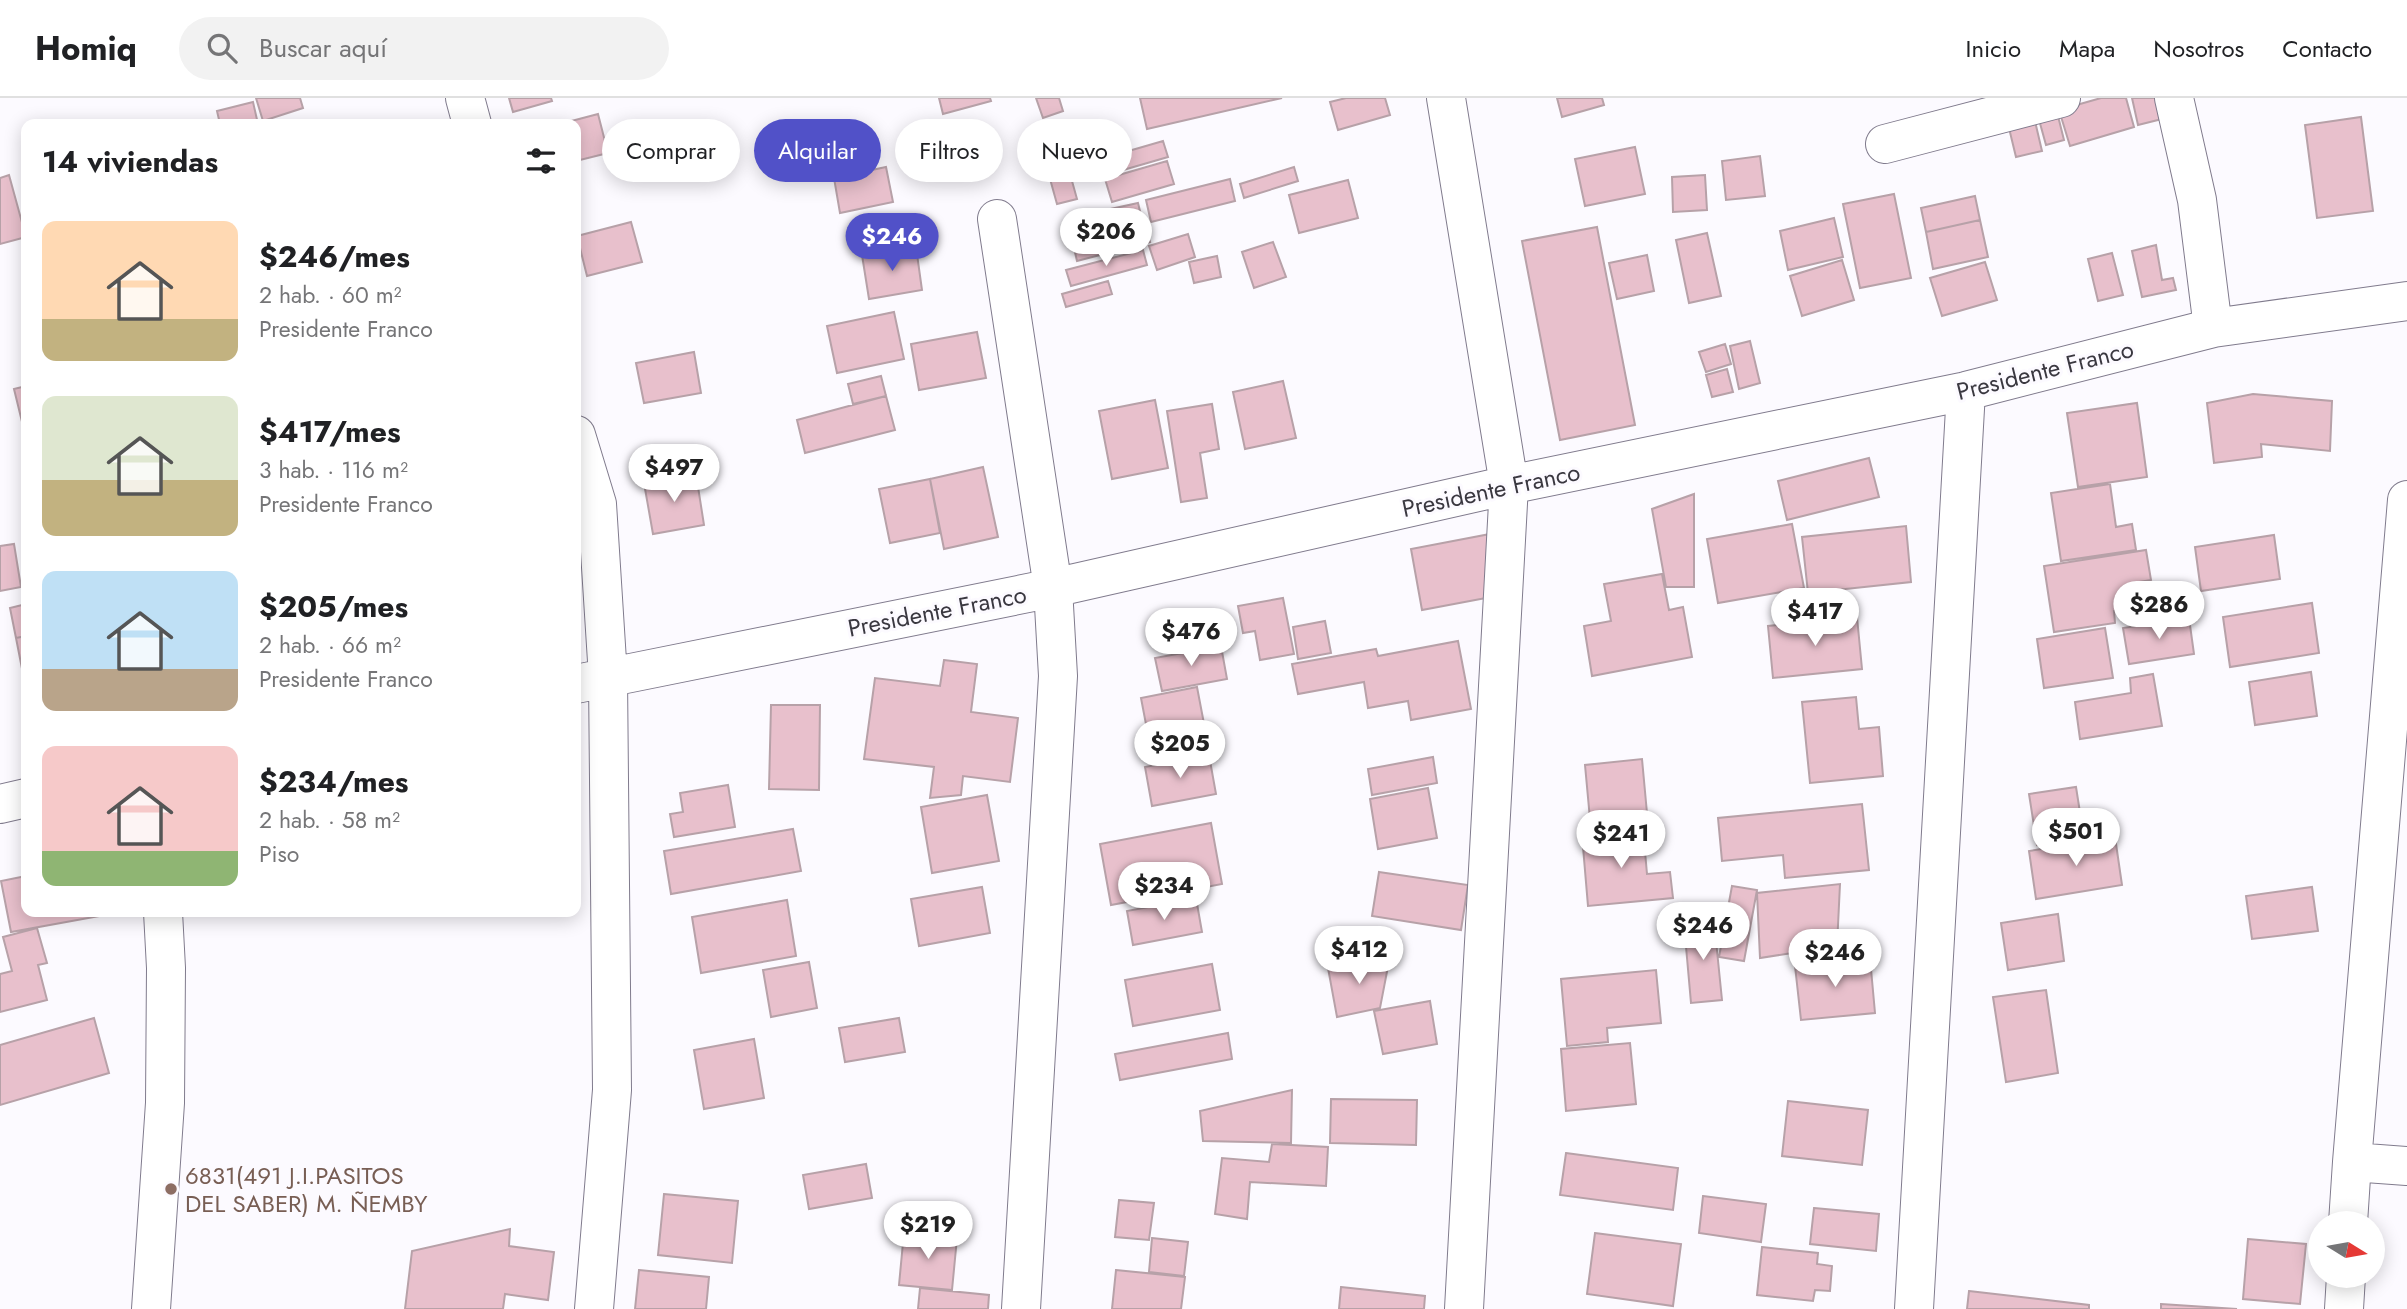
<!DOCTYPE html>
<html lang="es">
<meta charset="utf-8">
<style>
:root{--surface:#fff;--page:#f2f2f2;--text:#202124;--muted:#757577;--line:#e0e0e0;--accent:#5151c8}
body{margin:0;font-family:Jost,sans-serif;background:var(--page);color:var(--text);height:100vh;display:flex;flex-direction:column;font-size:26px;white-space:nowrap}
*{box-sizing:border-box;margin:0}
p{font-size:23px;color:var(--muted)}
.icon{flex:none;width:38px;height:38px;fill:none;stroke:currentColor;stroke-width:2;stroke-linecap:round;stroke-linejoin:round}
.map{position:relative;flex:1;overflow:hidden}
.panel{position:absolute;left:21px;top:21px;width:560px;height:798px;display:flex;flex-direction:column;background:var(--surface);border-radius:14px;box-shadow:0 4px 18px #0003}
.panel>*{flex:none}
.guide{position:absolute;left:602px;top:21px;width:665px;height:63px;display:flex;gap:14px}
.needle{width:46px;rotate:101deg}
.fabs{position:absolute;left:2308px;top:1113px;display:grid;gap:14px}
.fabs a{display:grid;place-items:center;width:77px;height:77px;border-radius:50%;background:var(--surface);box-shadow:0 4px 18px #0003;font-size:35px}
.price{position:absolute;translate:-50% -60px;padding:0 16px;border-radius:24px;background:#fff;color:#222;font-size:23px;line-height:46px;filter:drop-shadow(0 2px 4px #0008)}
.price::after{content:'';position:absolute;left:50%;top:42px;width:21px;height:16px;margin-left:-10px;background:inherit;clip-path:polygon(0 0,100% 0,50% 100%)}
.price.current{background:var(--accent);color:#fff}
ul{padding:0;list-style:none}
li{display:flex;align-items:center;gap:21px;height:175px;padding:0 21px}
li span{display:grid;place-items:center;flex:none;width:196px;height:140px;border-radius:14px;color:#555}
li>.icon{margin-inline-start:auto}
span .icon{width:84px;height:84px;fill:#fffc;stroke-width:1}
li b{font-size:30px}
h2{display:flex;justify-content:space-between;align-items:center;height:84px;padding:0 21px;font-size:30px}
.chip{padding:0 24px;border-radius:32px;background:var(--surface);box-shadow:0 4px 18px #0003;font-size:24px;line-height:63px}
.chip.current{background:var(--accent);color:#fff}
header{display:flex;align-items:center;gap:42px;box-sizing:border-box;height:98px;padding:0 35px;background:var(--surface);border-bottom:2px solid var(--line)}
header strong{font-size:33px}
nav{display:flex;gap:38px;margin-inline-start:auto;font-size:24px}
.search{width:490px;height:63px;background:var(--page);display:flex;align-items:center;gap:18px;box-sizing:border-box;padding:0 24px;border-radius:38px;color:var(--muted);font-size:26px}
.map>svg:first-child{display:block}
</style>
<header>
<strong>Homiq</strong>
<div class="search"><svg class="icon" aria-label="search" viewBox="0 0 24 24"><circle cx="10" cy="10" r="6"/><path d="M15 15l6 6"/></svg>Buscar aquí</div>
<nav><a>Inicio</a><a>Mapa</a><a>Nosotros</a><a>Contacto</a></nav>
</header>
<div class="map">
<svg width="2407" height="1211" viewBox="0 0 2407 1211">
<rect width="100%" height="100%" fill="#fcfaff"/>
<path fill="#e8c0cc" stroke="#b7a1a8" stroke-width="2" d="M256 0H300L303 10 263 23Z
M509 0H551L552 3 513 14Z
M939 0H990L991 3 943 16Z
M1036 0H1059L1063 13 1043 20Z
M1140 0H1282L1147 31Z
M1346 0H1385L1390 17 1338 32 1330 4Z
M1557 0H1602L1604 7 1562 19Z
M2101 0H2126L2134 29 2070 48 2059 12Z
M2132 0H2174L2178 17 2138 27Z
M253 4 258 26H220L217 13Z
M2057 14 2064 42 2046 47 2038 18Z
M598 16 608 55 576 63V26H560Z
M2034 19 2042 53 2016 59 2008 26Z
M2361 19 2373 113 2317 120 2305 27Z
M1063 33 1070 54 1031 66 1025 45Z
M1163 43 1168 59 1106 77 1101 61Z
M1635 49 1645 96 1585 108 1575 61Z
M1760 58 1765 98 1726 102 1722 63Z
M1167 63 1174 86 1112 104 1105 81Z
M1067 65 1077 101 1057 106 1047 70Z
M886 69 893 104 840 115 834 80Z
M1294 69 1298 83 1244 100 1240 86Z
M9 77 26 139 0 146V80Z
M1705 77 1707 112 1673 114 1672 79Z
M1230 81 1235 103 1151 124 1146 102Z
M1348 82 1358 120 1299 135 1289 97Z
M1894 96 1911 180 1860 190 1843 106Z
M1975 98 1980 122 1926 134 1921 110Z
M1138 105 1143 125 1073 141 1069 120Z
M1834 120 1843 159 1788 172 1780 133Z
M1980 122 1988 159 1933 171 1926 134Z
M631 124 642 164 587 178 577 138Z
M1597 129 1635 327 1560 342 1522 143Z
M1146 131 1150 144 1077 163 1074 150Z
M1707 135 1721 198 1689 205 1676 142Z
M1188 136 1195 159 1157 172 1149 148Z
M1273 144 1286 179 1254 190 1242 154Z
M2156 147 2162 182 2173 180 2176 192 2142 199 2132 153Z
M916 149 922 192 869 201 862 157Z
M1143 152 1147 167 1071 188 1066 172Z
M2112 155 2123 197 2098 203 2088 161Z
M1647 157 1654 193 1617 201 1609 165Z
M1217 158 1221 179 1194 185 1189 164Z
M1842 162 1854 202 1802 218 1790 178Z
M1985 164 1997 202 1942 218 1930 180Z
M1108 183 1112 196 1066 209 1062 196Z
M894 214 904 261 837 275 827 228Z
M977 234 986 280 919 292 911 246Z
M1750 243 1760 285 1739 291 1730 248Z
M1725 246 1731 266 1706 274 1699 254Z
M694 254 701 295 644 305 636 265Z
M1727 271 1733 294 1712 299 1706 277Z
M881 278 886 298 853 306 848 286Z
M1283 283 1296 340 1245 351 1233 294Z
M26 288V332H24L14 291Z
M2253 296 2332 303 2330 353 2261 346 2262 359 2214 365 2207 305Z
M886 298 895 332 805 355 797 322Z
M1155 302 1168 370 1112 381 1099 313Z
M2137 305 2147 379 2078 389 2067 315Z
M1212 306 1219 351 1200 355 1207 400 1181 404 1167 313Z
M1869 360 1879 399 1787 422 1778 383Z
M983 369 998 439 944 451 930 381Z
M696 376 704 427 653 436 644 385Z
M930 381 940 435 890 445 879 391Z
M2110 386 2116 429 2132 426 2136 452 2061 463 2051 395Z
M1694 396V489H1666L1652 411Z
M1792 426 1804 490 1718 505 1707 441Z
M1906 428 1911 484 1808 495 1802 439Z
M1490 436 1502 497 1422 512 1411 451Z
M2274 437 2280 481 2201 493 2195 449Z
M14 446 21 489 0 493V448Z
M2146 452 2151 482 2133 485 2137 510 2114 513 2115 525 2054 534 2044 468Z
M1662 476 1669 512 1683 509 1692 559 1592 578 1584 528 1611 523 1604 486Z
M1283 500 1294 556 1260 562 1255 533 1243 535 1238 508Z
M2312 505 2319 555 2230 569 2223 519Z
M26 506V538L16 540 10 510Z
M1857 519 1862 571 1773 580 1768 528Z
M2189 520 2194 556 2129 566 2123 530Z
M1325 523 1331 555 1298 561 1293 529Z
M2105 530 2113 580 2044 590 2037 541Z
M26 538V591L16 540Z
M1458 543 1471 611 1411 622 1408 603 1368 610 1364 584 1298 596 1292 566 1376 551 1378 558Z
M1221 548 1227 581 1162 593 1155 560Z
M944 562 977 566 971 614 1018 620 1010 684 963 678 961 697 930 700 934 669 864 661 875 580 940 588Z
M2311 574 2317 618 2255 627 2249 584Z
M2153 576 2162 628 2080 641 2075 604 2131 595 2130 580Z
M1197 589 1209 652 1153 663 1141 600Z
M1856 599 1859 631 1879 629 1883 678 1810 685 1802 604Z
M771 607H820L819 692 769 691Z
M1209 657 1216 696 1152 708 1145 669Z
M1433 659 1437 685 1372 697 1368 671Z
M1642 661 1648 726 1591 732 1585 667Z
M728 687 735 729 674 739 670 716 683 714 680 695Z
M2076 689 2084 740 2037 747 2029 696Z
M1428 690 1437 740 1378 751 1370 701Z
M987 697 999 763 932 775 921 709Z
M1862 706 1869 772 1785 780 1783 757 1722 763 1718 720Z
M1211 725 1222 786 1111 807 1100 746Z
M793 731 801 773 671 796 664 753Z
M1643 731 1647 776 1670 774 1673 800 1588 808 1582 737Z
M2115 739 2122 787 2036 801 2029 753Z
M1379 774 1468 787 1461 832 1372 818Z
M26 778V814H104L105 817 11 834 1 783Z
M1840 786 1837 848 1760 860 1757 795Z
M1732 788 1757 792 1744 863 1719 859Z
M982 789 990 835 919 848 911 801Z
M2312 789 2318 833 2252 841 2246 798Z
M1196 800 1202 834 1133 847 1127 813Z
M787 802 796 858 701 875 692 819Z
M2058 816 2064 863 2008 872 2001 825Z
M1714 823 1722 902 1691 905 1684 826Z
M37 830 47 865 38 867 47 902 0 914V876L12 873 3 839Z
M1390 858 1380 910 1337 919 1328 870Z
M1870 860 1875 915 1801 922 1795 868Z
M809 864 817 910 771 919 763 872Z
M1212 866 1220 912 1133 928 1125 882Z
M1656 872 1661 925 1607 930 1608 944 1567 948 1561 881Z
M2046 892 2058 975 2006 984 1993 899Z
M1430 903 1437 946 1383 956 1374 913Z
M94 920 109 975 0 1007V947Z
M899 920 905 954 845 964 839 930Z
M1228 935 1232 961 1120 982 1115 956Z
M754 941 764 1000 704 1011 694 952Z
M1630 945 1636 1006 1566 1013 1561 951Z
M1292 992 1291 1045 1203 1043 1200 1013Z
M1331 1001 1417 1002 1416 1047 1330 1045Z
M1788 1003 1868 1012 1862 1067 1782 1058Z
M1272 1046 1328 1049 1326 1088 1250 1084 1247 1121 1215 1116 1222 1060 1269 1064Z
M1566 1055 1678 1070 1673 1112 1560 1097Z
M866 1066 872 1100 809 1111 803 1077Z
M664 1096 738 1103 732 1165 658 1157Z
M1703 1098 1766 1106 1761 1144 1699 1135Z
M1119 1102 1154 1105 1149 1142 1115 1139Z
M1814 1110 1879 1116 1876 1153 1810 1146Z
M510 1131 509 1148 554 1154 548 1202 505 1196 503 1211H405L412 1153Z
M904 1134 957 1140 952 1192 899 1187Z
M1595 1135 1681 1146 1673 1208 1587 1196Z
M1152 1140 1188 1144 1184 1178 1149 1174Z
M2248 1141 2306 1146 2300 1206 2243 1201Z
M1762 1149 1818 1155 1817 1166 1832 1168 1830 1193 1815 1192 1813 1203 1757 1197Z
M639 1172 709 1179 706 1211H635Z
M1116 1172 1185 1179 1181 1211H1112Z
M1341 1189 1425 1198 1424 1211H1339Z
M920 1190 989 1197 988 1211H918Z
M1969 1193 2089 1207V1211H1967Z
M2161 1206 2237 1211H2161Z"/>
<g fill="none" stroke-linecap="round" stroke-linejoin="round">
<g stroke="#807b8d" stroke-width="40">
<path id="street" d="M465 0 472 26
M1446 0 1509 387 1464 1211
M2174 0 2197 102 2213 230
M1885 46 2061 0
M997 121 1053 490 1058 578 1021 1211
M576 337 597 406 608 579 612 992 594 1211
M576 586 1053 490 1509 387 1966 293 2213 230 2407 203
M0 706 26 700
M2352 1064 2407 1068
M2348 1125 2352 1064 2407 402
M151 1211 165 1005 166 870 163 814
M1914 1211 1966 293
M2344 1211 2346 1178"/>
</g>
<use href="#street" stroke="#fff" stroke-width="38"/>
</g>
<circle fill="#8d6e63" stroke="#fcfaff" stroke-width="2.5" cx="171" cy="1091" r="7"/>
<g text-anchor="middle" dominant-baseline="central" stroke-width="6" stroke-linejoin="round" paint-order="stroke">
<g font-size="24" fill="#3a3840" stroke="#fcfaff">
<text transform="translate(2045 272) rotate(-14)">Presidente Franco</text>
<text transform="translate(1491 392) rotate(-12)">Presidente Franco</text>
<text transform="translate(937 513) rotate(-11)">Presidente Franco</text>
</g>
<g font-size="24" fill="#785e54" stroke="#fcfaff" text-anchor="start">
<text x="185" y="1077">6831(491 J.I.PASITOS<tspan x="185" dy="28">DEL SABER) M. ÑEMBY</tspan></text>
</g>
</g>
</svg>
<div class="fabs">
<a><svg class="needle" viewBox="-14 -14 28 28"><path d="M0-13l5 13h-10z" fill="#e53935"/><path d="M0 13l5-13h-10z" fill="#757577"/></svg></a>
</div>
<b class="price" style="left:1106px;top:170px">$206</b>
<b class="price current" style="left:892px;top:175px">$246</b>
<b class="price" style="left:674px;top:406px">$497</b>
<b class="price" style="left:2159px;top:543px">$286</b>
<b class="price" style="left:1815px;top:550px">$417</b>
<b class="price" style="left:1191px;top:570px">$476</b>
<b class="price" style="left:1180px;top:682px">$205</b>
<b class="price" style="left:2076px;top:770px">$501</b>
<b class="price" style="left:1621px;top:772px">$241</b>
<b class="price" style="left:1164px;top:824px">$234</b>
<b class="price" style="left:1703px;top:864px">$246</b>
<b class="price" style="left:1359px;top:888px">$412</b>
<b class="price" style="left:1835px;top:891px">$246</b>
<b class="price" style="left:928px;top:1163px">$219</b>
<div class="guide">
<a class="chip">Comprar</a>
<a class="chip current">Alquilar</a>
<a class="chip">Filtros</a>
<a class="chip">Nuevo</a>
</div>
<section class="panel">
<h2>14 viviendas<svg class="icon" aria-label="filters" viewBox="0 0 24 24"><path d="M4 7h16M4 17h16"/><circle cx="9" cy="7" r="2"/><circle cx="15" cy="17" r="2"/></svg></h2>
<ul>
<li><span style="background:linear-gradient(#ffd9b3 70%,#c2b280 0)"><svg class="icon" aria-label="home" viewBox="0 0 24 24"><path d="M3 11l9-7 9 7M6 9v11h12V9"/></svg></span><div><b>$246/mes</b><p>2 hab. · 60 m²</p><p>Presidente Franco</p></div></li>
<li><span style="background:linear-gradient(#dfe7d0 60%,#c2b280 0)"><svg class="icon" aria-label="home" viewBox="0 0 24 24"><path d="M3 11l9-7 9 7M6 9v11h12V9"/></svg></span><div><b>$417/mes</b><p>3 hab. · 116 m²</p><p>Presidente Franco</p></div></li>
<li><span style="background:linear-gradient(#bfe0f5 70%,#b9a48a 0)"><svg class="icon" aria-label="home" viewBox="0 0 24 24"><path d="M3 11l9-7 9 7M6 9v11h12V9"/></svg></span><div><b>$205/mes</b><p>2 hab. · 66 m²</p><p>Presidente Franco</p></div></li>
<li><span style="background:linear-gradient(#f6c9c9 75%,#8fb573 0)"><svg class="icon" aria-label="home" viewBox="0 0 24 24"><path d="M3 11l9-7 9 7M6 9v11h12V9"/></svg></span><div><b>$234/mes</b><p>2 hab. · 58 m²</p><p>Piso</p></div></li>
</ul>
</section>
</div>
